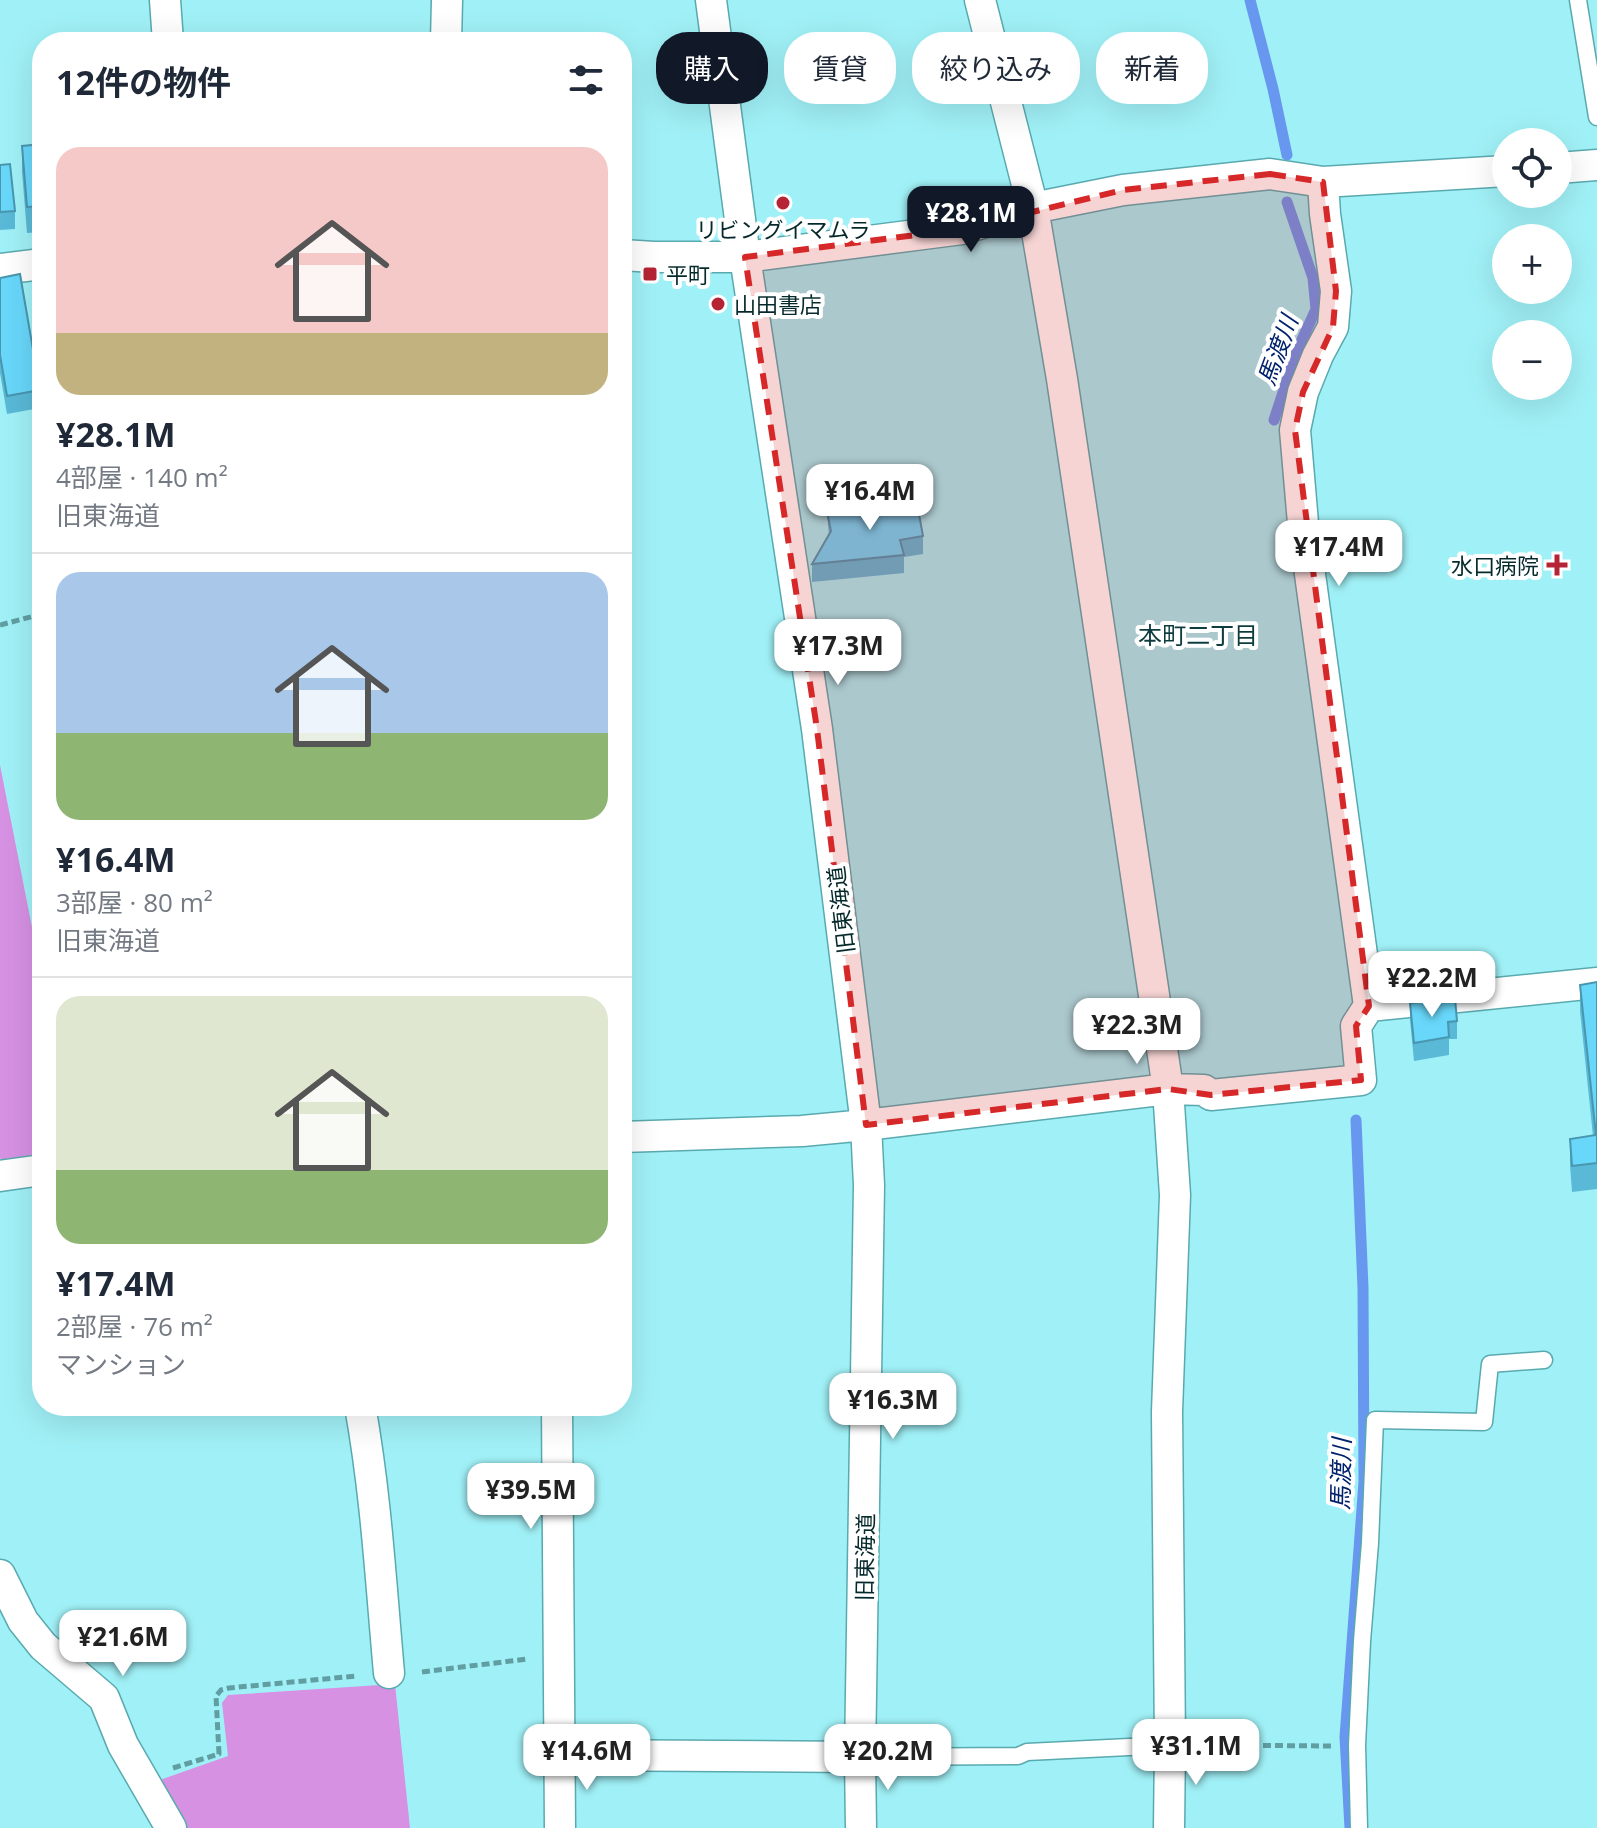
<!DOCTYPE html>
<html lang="ja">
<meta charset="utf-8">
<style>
:root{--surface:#fff;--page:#f2f2f3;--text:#1f2937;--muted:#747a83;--line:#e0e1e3;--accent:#111827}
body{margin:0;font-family:"Open Sans","Noto Sans JP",sans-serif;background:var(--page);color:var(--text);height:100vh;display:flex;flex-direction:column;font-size:30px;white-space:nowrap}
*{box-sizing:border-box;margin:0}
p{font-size:26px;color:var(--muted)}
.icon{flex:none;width:44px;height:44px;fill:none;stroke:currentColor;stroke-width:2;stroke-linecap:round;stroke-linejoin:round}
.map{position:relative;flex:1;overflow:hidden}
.sheet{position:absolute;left:32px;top:32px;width:600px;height:1384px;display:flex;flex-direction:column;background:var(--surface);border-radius:32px;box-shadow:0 8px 32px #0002}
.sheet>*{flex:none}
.top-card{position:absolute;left:656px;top:32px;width:760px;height:72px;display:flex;gap:16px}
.fabs{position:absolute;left:1492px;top:128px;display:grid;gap:16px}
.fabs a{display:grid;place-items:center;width:80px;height:80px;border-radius:50%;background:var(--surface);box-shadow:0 8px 32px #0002;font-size:40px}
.price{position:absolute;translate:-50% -68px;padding:0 18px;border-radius:16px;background:#fff;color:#222;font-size:26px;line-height:52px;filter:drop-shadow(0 2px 4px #0008)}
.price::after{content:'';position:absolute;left:50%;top:48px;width:24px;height:18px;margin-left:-12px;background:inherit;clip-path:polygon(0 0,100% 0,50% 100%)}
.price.on{background:var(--accent);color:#fff}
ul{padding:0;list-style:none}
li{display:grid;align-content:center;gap:16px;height:424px;padding:0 24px}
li+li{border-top:2px solid var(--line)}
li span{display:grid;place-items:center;height:248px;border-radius:24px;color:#555}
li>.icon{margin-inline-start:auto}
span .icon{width:144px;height:144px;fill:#fffc;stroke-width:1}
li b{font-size:34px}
h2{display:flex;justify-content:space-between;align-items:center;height:96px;padding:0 24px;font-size:34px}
.chip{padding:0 28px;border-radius:32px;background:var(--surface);box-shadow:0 8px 32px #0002;font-size:28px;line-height:72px}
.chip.on{background:var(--accent);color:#fff}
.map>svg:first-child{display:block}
</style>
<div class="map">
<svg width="1597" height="1828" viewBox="0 0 1597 1828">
<rect width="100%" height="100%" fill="#a0f1f7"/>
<path fill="#d691e3" d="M0 765 42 978V1158L5 1165 0 1158Z
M395 1684 410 1828H184L157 1781 228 1756 222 1703 228 1695Z"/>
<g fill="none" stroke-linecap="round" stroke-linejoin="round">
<path stroke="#6797ef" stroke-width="11" d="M1250 0 1273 89 1287 155
M1274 420 1296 353 1316 309 1313 278 1287 202
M1350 1828 1345 1737 1364 1482 1363 1288 1356 1120"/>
<g stroke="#59aaaf" stroke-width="19">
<path id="lane" d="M1578 0 1597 117
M860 1757 1018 1756 1027 1752 1170 1745
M1359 1828 1357 1745 1362 1641 1370 1543 1375 1420 1484 1422 1490 1364 1544 1360"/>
</g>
<g stroke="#59aaaf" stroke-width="33">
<path id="street" d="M165 0 168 42
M711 0 745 257 817 729 866 1125 869 1185 860 1757 861 1828
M980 0 1033 208 1062 379 1168 1089 1175 1195 1167 1412 1170 1745 1169 1828
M446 42 447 0
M1558 168 1597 165
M1323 182 1325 214 1336 291 1333 327 1318 355 1303 392 1295 430 1303 523 1369 1006
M622 255 654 257H745L962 229 1033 208 1123 190 1270 174 1323 182 1506 171
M0 269 42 264
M622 1137 802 1131 866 1125 1168 1089 1204 1090 1211 1095 1361 1080 1356 1026 1369 1006 1597 983
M0 1176 42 1170
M360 1406C376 1494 381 1584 389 1673
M557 1406 560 1828
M0 1575 23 1621 43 1646 104 1698 123 1745 171 1828
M560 1755 860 1757"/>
</g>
<path stroke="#609ea2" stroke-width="5" stroke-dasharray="8 4" stroke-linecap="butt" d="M0 625 42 614
M422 1672 527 1659
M1203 1745 1333 1746
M173 1768 219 1754 216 1696 221 1690 229 1688 356 1676"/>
<use href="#lane" stroke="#fff" stroke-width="16"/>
<use href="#street" stroke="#fff" stroke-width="30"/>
</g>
<path fill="#59b9d7" d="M42 144V232L27 233 22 172V146Z
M0 165 15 211V229L0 230Z
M0 278 40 390V408L7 414 0 373Z
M827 512 923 536V554L904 557V573L812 582V564L829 536Z
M1597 982V1189L1572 1192 1570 1165V1139L1593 1136 1580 1011V985Z
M1410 1003 1457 1021V1039H1449V1055L1414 1061 1410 1020Z"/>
<path fill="#68d7fa" stroke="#4996af" stroke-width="2" d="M42 144V206L27 207 22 146Z
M10 164 15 211 0 212V165Z
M20 274 40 390 7 396 0 355V278Z
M916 498 923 536 900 540 904 555 812 564 831 531 827 512Z
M1597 982V1163L1572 1166 1570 1139 1596 1135 1580 985Z
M1455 998 1457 1021 1448 1022 1449 1037 1414 1043 1410 1003Z"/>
<path fill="#d62828" fill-opacity="0.2" stroke="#d62828" stroke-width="6" stroke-dasharray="16 10" stroke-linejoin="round" d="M1270 174 1323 182 1336 291 1333 327 1303 392 1295 430 1369 1006 1356 1026 1361 1080 1211 1095 1168 1089 866 1125 817 729 745 257 962 229 1123 190Z"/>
<g fill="#b52334" stroke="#fff" stroke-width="3">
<circle cx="783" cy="203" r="8"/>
<rect x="642" y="266" width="16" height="16" rx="4"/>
<circle cx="718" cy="304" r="8"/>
<path d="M1553 553h8v8h8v8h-8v8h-8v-8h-8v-8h8z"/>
</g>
<g text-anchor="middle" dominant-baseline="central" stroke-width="8" stroke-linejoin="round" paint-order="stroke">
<g font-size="22" fill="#05292b" stroke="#fff" text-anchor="start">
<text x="783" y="229" text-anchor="middle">リビングイマムラ</text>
<text x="666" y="274">平町</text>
<text x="734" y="304">山田書店</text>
<text x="1539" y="565" text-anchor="end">水口病院</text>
</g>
<g font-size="22" fill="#05292b" stroke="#fff">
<text transform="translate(840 910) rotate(-97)">旧東海道</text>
<text transform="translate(864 1557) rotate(-89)">旧東海道</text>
</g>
<g font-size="24" font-style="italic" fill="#00226d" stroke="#fff">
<text transform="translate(1277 350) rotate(-70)">馬渡川</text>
<text transform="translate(1340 1474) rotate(-89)">馬渡川</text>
</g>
<g font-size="24" fill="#0e3b3e" stroke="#fff">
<text x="1198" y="634">本町二丁目</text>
</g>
</g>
</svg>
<div class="fabs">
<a><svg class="icon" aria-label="locate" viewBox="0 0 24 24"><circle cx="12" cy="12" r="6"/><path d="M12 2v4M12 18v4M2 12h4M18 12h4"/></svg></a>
<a>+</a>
<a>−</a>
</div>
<b class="price on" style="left:971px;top:254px">¥28.1M</b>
<b class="price" style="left:870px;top:532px">¥16.4M</b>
<b class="price" style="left:1339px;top:588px">¥17.4M</b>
<b class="price" style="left:838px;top:687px">¥17.3M</b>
<b class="price" style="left:1432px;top:1019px">¥22.2M</b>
<b class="price" style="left:1137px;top:1066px">¥22.3M</b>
<b class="price" style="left:893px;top:1441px">¥16.3M</b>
<b class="price" style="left:531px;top:1531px">¥39.5M</b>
<b class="price" style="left:123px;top:1678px">¥21.6M</b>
<b class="price" style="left:1196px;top:1787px">¥31.1M</b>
<b class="price" style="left:587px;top:1792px">¥14.6M</b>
<b class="price" style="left:888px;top:1792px">¥20.2M</b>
<div class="top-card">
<a class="chip on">購入</a>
<a class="chip">賃貸</a>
<a class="chip">絞り込み</a>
<a class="chip">新着</a>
</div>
<section class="sheet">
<h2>12件の物件<svg class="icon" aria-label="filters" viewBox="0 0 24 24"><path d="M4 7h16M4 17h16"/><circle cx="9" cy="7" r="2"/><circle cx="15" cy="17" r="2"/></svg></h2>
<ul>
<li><span style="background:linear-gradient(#f6c9c9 75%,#c2b280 0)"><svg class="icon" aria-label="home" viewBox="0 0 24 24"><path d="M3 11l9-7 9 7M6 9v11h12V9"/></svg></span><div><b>¥28.1M</b><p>4部屋 · 140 m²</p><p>旧東海道</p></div></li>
<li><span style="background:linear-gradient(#a9c7e8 65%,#8fb573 0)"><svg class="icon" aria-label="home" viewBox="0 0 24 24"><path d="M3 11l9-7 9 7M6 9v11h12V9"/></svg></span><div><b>¥16.4M</b><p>3部屋 · 80 m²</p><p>旧東海道</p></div></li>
<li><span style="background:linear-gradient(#dfe7d0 70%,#8fb573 0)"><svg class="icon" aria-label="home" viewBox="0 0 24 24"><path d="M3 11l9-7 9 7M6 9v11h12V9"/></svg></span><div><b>¥17.4M</b><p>2部屋 · 76 m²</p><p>マンション</p></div></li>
</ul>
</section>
</div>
